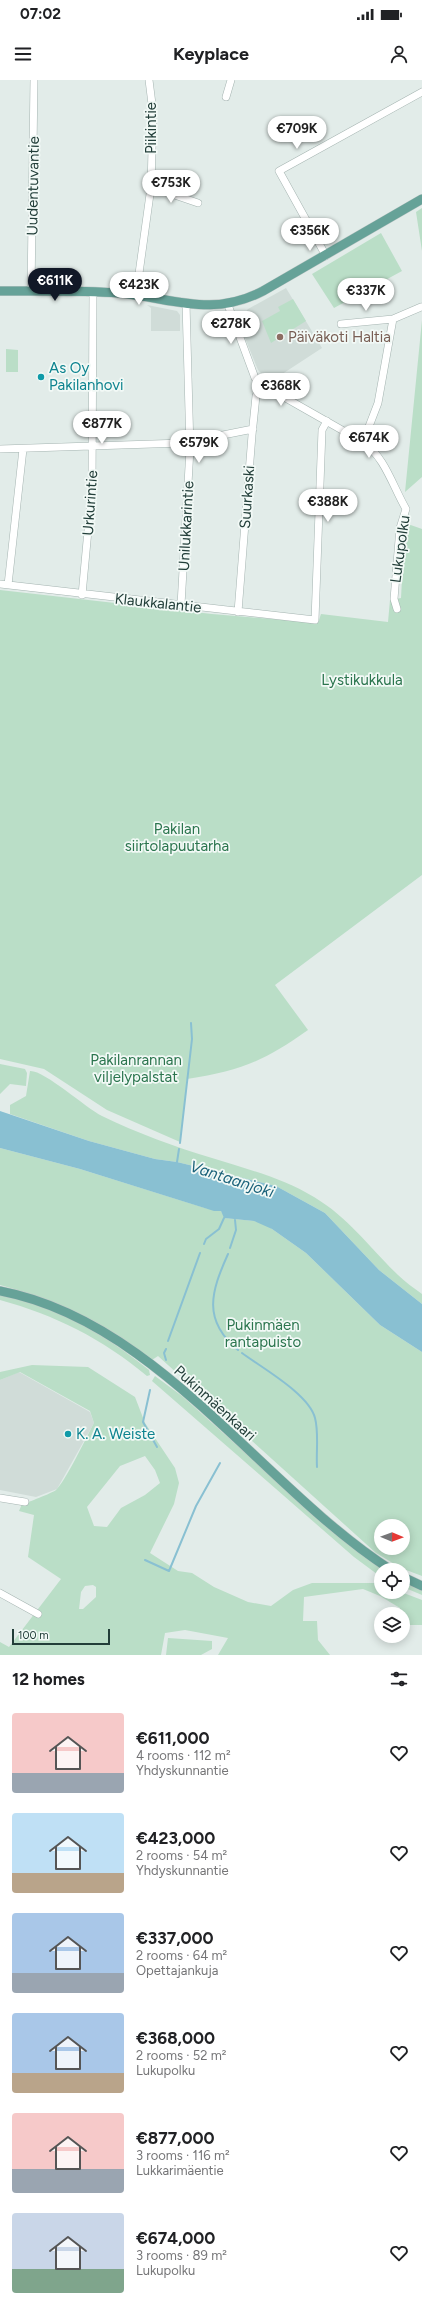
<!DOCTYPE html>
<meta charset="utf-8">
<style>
:root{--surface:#fff;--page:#f2f2f2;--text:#202124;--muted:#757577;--accent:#111827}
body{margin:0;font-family:Figtree,sans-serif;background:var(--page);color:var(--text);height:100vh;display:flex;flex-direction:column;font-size:15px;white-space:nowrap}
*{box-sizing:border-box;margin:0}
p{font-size:13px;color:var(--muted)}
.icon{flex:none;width:22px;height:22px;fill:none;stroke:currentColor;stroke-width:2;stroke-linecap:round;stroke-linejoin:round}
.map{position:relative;height:1575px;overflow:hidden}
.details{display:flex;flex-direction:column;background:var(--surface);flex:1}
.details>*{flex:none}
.needle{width:26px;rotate:91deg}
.fabs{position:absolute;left:374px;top:1439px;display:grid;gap:8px}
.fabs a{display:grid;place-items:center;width:36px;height:36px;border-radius:50%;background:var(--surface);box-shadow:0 2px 10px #0003;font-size:20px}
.scale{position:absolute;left:12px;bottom:10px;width:98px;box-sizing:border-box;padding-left:4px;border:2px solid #223e39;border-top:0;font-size:11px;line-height:14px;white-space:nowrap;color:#223e39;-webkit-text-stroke:3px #f2f9f6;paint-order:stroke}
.price{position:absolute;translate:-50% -34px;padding:0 9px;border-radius:14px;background:#fff;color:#222;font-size:13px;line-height:26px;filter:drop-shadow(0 1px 2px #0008)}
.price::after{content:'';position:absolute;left:50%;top:24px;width:12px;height:9px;margin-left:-6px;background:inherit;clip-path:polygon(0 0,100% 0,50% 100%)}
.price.active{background:var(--accent);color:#fff}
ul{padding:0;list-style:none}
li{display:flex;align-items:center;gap:12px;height:100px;padding:0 12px}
li span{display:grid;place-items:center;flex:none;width:112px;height:80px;border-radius:4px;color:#555}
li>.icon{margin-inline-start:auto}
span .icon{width:48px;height:48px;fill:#fffc;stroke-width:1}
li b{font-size:17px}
h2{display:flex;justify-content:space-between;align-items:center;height:48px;padding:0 12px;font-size:17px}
.status{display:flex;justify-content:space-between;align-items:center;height:28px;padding:0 20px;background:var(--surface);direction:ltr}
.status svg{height:11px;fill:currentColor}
header{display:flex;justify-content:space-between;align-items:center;height:52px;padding:0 12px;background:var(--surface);font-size:18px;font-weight:700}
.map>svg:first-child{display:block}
</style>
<div class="status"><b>07:02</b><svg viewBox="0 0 49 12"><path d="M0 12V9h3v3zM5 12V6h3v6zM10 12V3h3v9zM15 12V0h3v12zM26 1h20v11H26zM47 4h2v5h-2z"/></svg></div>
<header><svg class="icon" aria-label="menu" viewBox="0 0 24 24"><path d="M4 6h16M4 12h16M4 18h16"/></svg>Keyplace<svg class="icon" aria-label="person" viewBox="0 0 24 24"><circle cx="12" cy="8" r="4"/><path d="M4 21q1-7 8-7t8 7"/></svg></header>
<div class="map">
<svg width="422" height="1575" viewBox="0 0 422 1575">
<rect width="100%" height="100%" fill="#e2ece9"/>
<path fill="#d0dcd8" d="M286 208 322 268 270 302 258 290 240 246V239L248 229Z
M147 225 177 231 180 235V251H151V228Z
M19 1292 90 1332 94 1343 57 1409 36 1417 0 1410V1300Z"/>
<path fill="#badec7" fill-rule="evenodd" d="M422 128V171L416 132Z
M381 153 402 191 334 228 312 194Z
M293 219 306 241 271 263 262 241 280 231 278 227Z
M422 240V397L405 412Z
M6 269 18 270V292H6Z
M405 443 422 449V795L275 905 308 950C264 981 241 991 187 999L180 1062 107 1030 44 989 0 979V510L212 534 318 543 321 534 388 542 390 520 401 518Z
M0 984 25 989 27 993 26 1006 10 1004 0 1014Z
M30 991C44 990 86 1028 102 1036 137 1053 175 1067 212 1078 247 1089 283 1098 314 1117 349 1138 369 1167 398 1195 405 1202 414 1208 422 1214V1224L379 1190 325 1133 276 1106 177 1082 155 1079 89 1061 10 1034V1025L26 1016Z
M0 1068 80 1089 205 1128 221 1131 225 1138 254 1141 265 1144 306 1173 380 1245 422 1272V1496L401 1488 376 1473 158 1276 152 1280C100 1240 63 1222 0 1205ZM381 1446H403V1468H381Z
M0 1215C14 1218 28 1221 42 1226 81 1241 117 1264 149 1290L150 1295 147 1296C103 1259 55 1235 0 1220Z
M32 1285 88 1287 135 1317 145 1343 175 1388 179 1403 174 1424 150 1473 178 1491 192 1493 214 1507 248 1522 271 1526 293 1510 312 1503H378L381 1504V1512H401L422 1520V1545H403V1534H400V1528L380 1516 363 1509 304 1517 303 1541H317L318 1560 330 1575H218L228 1558 185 1550 165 1553 161 1575H0V1562L9 1567 61 1499 28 1477 34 1435 19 1431 22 1424C27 1423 52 1413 56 1410 65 1402 87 1356 94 1343L90 1331 20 1292 0 1300V1292ZM145 1376 155 1390 160 1403 145 1415 121 1428 107 1447 94 1446 87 1427 120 1386ZM93 1505 96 1507V1517L83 1529H79L81 1512 85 1506Z
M155 1296 182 1316 332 1451 384 1490H381V1497L354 1477 152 1301Z
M403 1501 422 1510V1515L403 1507Z
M168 1558 212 1561V1569L201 1575H166Z"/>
<path fill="#89c0d2" d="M0 1031 89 1061 155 1079 177 1082 276 1106 325 1133 379 1190 422 1224V1272L380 1245 306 1173 272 1149 254 1141 224 1138 221 1131H214L80 1089 0 1068Z"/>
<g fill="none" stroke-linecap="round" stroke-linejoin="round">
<path stroke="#89c0d2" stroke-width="2" d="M180 1063 192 959 191 943
M177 1082 179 1069
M204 1164 206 1159 219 1149 224 1138
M230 1168 236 1150 235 1140
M228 1174C211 1212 202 1240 238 1270
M168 1261 200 1173
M166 1269 164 1273 166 1280
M242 1273C262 1288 309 1314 315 1338 319 1353 316 1371 317 1387
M150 1310 143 1342 157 1367
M145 1480 169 1491 196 1426 220 1383"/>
<g stroke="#a5b4b1" stroke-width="8">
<path id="minor" d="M226 17 231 0
M151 107 198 123
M326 176 279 91 422 12
M31 211 34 0
M136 215 151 107 153 32 149 0
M228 225 255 298 261 304 363 362C385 377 393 407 406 429L400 448 394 519 397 529
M341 244 393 239
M363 362 378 323 393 239 421 227
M0 369 183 363 253 349
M0 504 315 540 322 350 327 341
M8 505 23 369
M82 515 92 407 93 212
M181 525 190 369 186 223
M238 532 252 355 256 316 261 304
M0 1418 25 1422
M0 1513 38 1534"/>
</g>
<g stroke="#c1c9c8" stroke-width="10">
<path id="major" d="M0 211C40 211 80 210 119 213 173 218 211 238 263 211L422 119
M0 1211C158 1241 261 1406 391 1490
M403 1497 422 1506"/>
</g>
<use href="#minor" stroke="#fff" stroke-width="7"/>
<use href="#major" stroke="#66a298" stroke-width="9"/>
</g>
<circle fill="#8d6e63" stroke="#f2f9f6" stroke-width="1.5" cx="280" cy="257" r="4"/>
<g fill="#0f9aa8" stroke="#f2f9f6" stroke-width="1.5">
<circle cx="41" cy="297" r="4"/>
<circle cx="68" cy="1354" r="4"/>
</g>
<g text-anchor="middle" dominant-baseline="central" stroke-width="3.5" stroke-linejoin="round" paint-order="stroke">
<g font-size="15" fill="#223e39" stroke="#f2f9f6">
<text transform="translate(151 48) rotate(-90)">Piikintie</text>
<text transform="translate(33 106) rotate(-89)">Uudentuvantie</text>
<text transform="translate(247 417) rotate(-86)">Suurkaski</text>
<text transform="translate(90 423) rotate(-86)">Urkurintie</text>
<text transform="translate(186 446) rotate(-87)">Unilukkarintie</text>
<text transform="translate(400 469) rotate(-82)">Lukupolku</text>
<text transform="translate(158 523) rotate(6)">Klaukkalantie</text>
<text transform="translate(215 1323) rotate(42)">Pukinmäenkaari</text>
</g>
<g font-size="15" fill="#785e54" stroke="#f2f9f6" text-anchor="start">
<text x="288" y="257">Päiväkoti Haltia</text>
</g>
<g font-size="15" fill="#0d838f" stroke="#f2f9f6" text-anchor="start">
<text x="49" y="288">As Oy<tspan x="49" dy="17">Pakilanhovi</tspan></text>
<text x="76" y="1354">K. A. Weiste</text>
</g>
<g font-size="15" fill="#2b754e" stroke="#f2f9f6">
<text x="362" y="600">Lystikukkula</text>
<text x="177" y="749">Pakilan<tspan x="177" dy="17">siirtolapuutarha</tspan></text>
<text x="136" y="980">Pakilanrannan<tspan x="136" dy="17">viljelypalstat</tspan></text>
<text x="263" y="1245">Pukinmäen<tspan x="263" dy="17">rantapuisto</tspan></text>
</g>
<g font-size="16" font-style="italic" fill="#1b627a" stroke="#f2f9f6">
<text transform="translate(232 1099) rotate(18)">Vantaanjoki</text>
</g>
</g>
</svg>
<div class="fabs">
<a><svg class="needle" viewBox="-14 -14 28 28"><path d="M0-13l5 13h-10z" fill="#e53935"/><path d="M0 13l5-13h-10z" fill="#757577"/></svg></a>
<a><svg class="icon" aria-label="locate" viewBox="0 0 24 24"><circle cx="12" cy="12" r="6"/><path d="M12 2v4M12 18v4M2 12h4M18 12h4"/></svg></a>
<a><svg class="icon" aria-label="layers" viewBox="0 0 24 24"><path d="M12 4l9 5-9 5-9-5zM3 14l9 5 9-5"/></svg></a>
</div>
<div class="scale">100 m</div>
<b class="price" style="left:297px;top:70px">€709K</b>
<b class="price" style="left:171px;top:124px">€753K</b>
<b class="price" style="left:310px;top:172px">€356K</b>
<b class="price active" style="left:55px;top:222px">€611K</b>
<b class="price" style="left:139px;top:226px">€423K</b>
<b class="price" style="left:366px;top:232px">€337K</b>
<b class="price" style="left:231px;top:265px">€278K</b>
<b class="price" style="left:281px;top:327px">€368K</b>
<b class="price" style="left:102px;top:365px">€877K</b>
<b class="price" style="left:369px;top:379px">€674K</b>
<b class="price" style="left:199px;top:384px">€579K</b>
<b class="price" style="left:328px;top:443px">€388K</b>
</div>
<section class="details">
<h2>12 homes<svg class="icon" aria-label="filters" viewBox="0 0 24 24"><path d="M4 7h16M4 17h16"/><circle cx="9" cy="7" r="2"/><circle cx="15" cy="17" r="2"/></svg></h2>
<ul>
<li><span style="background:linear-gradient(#f6c9c9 75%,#9aa5b1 0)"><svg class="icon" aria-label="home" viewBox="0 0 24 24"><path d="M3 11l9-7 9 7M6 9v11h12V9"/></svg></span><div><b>€611,000</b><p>4 rooms · 112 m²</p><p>Yhdyskunnantie</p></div><svg class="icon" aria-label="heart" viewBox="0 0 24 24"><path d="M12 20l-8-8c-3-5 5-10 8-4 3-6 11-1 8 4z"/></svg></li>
<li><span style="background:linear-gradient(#bfe0f5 75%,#b9a48a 0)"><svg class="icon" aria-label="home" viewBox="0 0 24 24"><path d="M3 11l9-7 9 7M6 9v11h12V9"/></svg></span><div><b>€423,000</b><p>2 rooms · 54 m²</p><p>Yhdyskunnantie</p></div><svg class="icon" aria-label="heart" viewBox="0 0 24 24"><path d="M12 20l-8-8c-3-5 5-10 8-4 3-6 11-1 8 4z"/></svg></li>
<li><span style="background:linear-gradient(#a9c7e8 75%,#9aa5b1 0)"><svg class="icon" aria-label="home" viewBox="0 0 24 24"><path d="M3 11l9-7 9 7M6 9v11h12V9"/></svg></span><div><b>€337,000</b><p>2 rooms · 64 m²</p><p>Opettajankuja</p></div><svg class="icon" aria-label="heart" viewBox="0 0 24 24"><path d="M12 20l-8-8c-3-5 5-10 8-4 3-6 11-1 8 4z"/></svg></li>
<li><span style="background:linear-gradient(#a9c7e8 75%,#b9a48a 0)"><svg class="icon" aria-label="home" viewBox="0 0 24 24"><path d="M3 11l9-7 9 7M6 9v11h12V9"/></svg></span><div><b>€368,000</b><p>2 rooms · 52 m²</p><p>Lukupolku</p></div><svg class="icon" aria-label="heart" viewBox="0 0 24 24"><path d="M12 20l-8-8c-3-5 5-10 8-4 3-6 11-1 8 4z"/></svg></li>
<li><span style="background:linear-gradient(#f6c9c9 70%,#9aa5b1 0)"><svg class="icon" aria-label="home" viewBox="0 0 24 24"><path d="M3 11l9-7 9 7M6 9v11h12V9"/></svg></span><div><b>€877,000</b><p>3 rooms · 116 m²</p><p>Lukkarimäentie</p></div><svg class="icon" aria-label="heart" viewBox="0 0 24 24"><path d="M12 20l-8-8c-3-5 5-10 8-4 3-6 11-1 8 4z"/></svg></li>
<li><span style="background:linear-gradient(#c9d6e8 70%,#7fa58c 0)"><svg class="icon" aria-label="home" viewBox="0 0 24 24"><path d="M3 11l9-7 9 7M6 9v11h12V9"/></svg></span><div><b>€674,000</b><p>3 rooms · 89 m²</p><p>Lukupolku</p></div><svg class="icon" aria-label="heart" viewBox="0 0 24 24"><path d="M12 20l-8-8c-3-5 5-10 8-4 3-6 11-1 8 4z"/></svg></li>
</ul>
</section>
